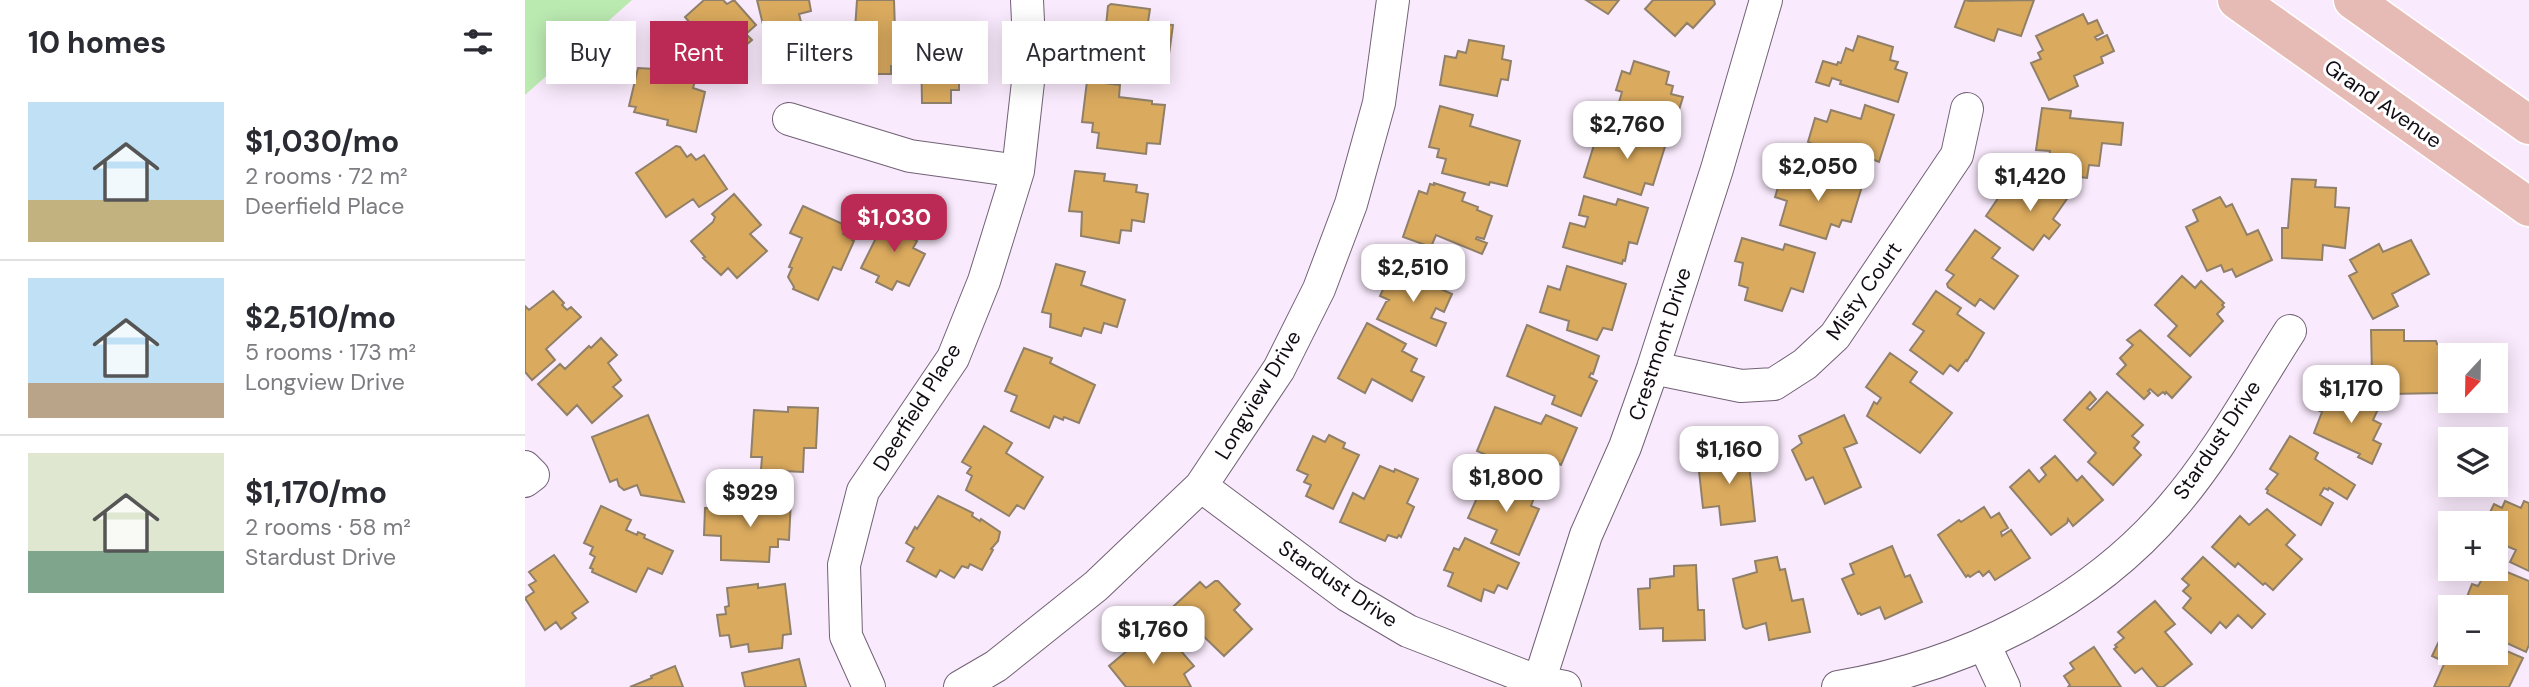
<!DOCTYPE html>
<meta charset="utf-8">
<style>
:root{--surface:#fff;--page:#f2f2f3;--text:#2b2b33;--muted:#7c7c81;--line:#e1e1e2;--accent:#ba2a54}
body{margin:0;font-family:"DM Sans",sans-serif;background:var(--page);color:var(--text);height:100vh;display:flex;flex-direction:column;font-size:26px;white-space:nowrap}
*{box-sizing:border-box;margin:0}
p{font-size:23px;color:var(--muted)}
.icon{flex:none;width:38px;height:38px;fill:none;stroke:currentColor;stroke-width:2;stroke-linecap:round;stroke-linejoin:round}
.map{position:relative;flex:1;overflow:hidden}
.sheet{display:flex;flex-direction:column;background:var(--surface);width:525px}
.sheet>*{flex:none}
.banner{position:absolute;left:21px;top:21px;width:665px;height:63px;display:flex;gap:14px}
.needle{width:46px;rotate:202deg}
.buttons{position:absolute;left:1913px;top:343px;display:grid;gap:14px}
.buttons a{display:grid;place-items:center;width:70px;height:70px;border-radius:0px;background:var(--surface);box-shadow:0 4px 18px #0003;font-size:35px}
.price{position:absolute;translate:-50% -60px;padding:0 16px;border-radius:14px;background:#fff;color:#222;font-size:23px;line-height:46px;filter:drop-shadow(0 2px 4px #0008)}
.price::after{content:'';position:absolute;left:50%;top:42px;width:21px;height:16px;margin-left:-10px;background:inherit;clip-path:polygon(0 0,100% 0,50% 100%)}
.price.on{background:var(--accent);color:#fff}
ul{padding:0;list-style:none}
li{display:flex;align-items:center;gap:21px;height:175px;padding:0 28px}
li+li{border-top:2px solid var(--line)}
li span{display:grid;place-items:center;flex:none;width:196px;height:140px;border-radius:0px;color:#555}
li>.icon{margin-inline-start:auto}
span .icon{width:84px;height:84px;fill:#fffc;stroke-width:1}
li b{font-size:30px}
h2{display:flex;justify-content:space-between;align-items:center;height:84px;padding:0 28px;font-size:30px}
.pill{padding:0 24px;border-radius:0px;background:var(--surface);box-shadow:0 4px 18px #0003;font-size:24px;line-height:63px}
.pill.on{background:var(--accent);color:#fff}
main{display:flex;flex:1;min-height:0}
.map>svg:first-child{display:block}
</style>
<main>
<section class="sheet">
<h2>10 homes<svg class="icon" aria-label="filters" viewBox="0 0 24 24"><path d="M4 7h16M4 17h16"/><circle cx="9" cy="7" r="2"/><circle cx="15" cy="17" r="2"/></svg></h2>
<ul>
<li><span style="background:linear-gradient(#bfe0f5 70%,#c2b280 0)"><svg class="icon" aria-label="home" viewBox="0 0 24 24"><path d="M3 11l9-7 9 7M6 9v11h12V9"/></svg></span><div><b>$1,030/mo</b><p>2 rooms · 72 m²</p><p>Deerfield Place</p></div></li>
<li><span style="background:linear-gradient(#bfe0f5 75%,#b9a48a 0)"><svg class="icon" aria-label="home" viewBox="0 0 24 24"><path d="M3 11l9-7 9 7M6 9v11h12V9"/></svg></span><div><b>$2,510/mo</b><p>5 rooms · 173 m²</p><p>Longview Drive</p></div></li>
<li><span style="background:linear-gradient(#dfe7d0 70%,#7fa58c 0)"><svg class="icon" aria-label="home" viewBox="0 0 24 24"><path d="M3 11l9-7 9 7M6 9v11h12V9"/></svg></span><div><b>$1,170/mo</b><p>2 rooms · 58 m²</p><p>Stardust Drive</p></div></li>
</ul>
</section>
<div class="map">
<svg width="2004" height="687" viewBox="0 0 2004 687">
<rect width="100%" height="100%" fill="#faeafd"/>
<path fill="#bbeab1" d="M0 0H107L0 95Z"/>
<path fill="#daaa5e" stroke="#908069" stroke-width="2" d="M179 0H198L202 4 209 0 231 25 221 34 227 40 190 72 170 50 180 41 160 17Z
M232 0H284L286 11 274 14 276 22 269 26 271 34 242 41Z
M332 0H369L370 30H379V62H376V66H366V74H317V44H329Z
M1061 0H1094L1083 14Z
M1128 0H1189L1190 4 1168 28 1162 23 1150 36 1120 9Z
M1440 0 1445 1 1509 0 1496 36 1473 29 1469 41 1430 27Z
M586 4 625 9 623 22 648 25 642 69 594 65 593 71 563 67 568 26H581L583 6Z
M1558 14 1563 24 1572 20 1578 33 1570 37 1572 40 1582 35 1589 51 1576 57 1578 63 1549 76 1553 86 1524 100 1506 63 1516 59 1513 53 1518 50 1511 36Z
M1333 36 1368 47 1365 60 1373 62 1370 69 1382 73 1373 102 1315 84 1316 81 1307 78 1304 86 1291 82 1298 61 1312 65 1313 62 1316 63 1321 48 1328 51Z
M414 37H433V46H446V83L434 82V90H426V103H397L396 45 414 44Z
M944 40 979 46 977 59 986 61 983 80 976 79 972 96 915 85 920 56 931 58 933 51 941 53Z
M133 57 171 65 169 74H172L168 88 180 92 171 132 142 125 143 120 109 112 111 107 104 106 113 68 130 69Z
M1109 61 1144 72 1141 84 1148 86 1146 94 1158 97 1149 126 1092 109 1097 92 1091 90 1097 71 1105 74Z
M562 81 595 85 594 97 627 101V104L640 105 635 144 622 143 621 154 572 148 574 133 567 132 568 123 557 122Z
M1340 105 1369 115 1354 162 1347 159 1341 171 1309 161 1311 153 1283 142 1290 118 1302 122 1306 110 1336 119Z
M915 106 948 115 945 126 995 141 982 186 965 182 964 185 917 173 921 159 912 157 914 149 904 147Z
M1517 108 1546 111 1545 118 1598 123 1596 145 1577 143 1574 166 1564 165 1562 178 1522 173 1525 151 1511 150Z
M1114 129 1143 137 1128 185 1120 183 1116 195 1059 177 1073 132 1109 143Z
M151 146 155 147 162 157 166 154 171 160 179 155 202 189 174 207 168 199 141 217 111 173Z
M550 171 580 174 579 181 612 185 611 192 623 194 619 222 607 220 606 231 596 230 594 243 556 236 557 212 544 211Z
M1306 173 1338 183 1326 222 1317 220 1314 227 1306 224 1301 239 1255 225 1262 201 1250 197 1257 174 1303 185Z
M1518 177 1544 196 1528 219 1535 225 1524 239 1519 235 1508 250 1461 216 1478 191 1488 198 1492 191 1499 196 1506 186 1510 189Z
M1767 179 1791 180 1790 187 1811 188 1810 207 1824 208 1820 248 1798 245 1797 260 1757 258V228H1763Z
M909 183 940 193 937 201 953 207 952 210 967 216 959 239 952 237 951 239 962 243 957 254 911 235 906 247 878 237 894 191 902 194 905 184 909 185Z
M209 194 236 225 225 234 242 251 212 278 203 268 196 275 178 258 180 257 166 241 188 222 190 217 187 214Z
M1059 196 1091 205 1093 199 1123 208 1112 244 1104 242 1100 261 1098 260 1097 264 1038 247 1045 223 1060 227 1063 217 1054 215Z
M1695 197 1701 207 1707 204 1722 235 1733 230 1747 260 1711 277 1707 269 1699 272 1696 265 1682 271 1661 227 1673 221 1668 210Z
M278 206 322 226 318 234 328 238 327 240 329 241 316 270 308 267 293 300 268 289 269 287 263 277 267 268 264 267 277 238 265 233Z
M363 214 389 227 385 237 392 241 388 248 400 254 384 286 372 281 367 290 351 282 354 276 336 268Z
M1450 230 1475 248 1467 258 1493 276 1469 309 1455 299 1450 306 1423 287 1422 284 1429 275 1421 270Z
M1217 238 1258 250 1260 244 1290 253 1278 292 1266 288 1257 311 1220 300 1223 288 1214 285 1218 263 1210 261Z
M1886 240 1904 274 1867 294 1873 306 1848 319 1824 276 1832 272 1825 260 1854 244 1858 252Z
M871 261 900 274 898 281 927 294 919 312 911 308 906 318 921 323 911 346 852 319 861 302 864 300 855 296Z
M531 264 560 272 556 285 600 300 592 327 579 323 576 333 559 328 556 336 525 327 526 314 517 312Z
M1042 266 1101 284 1087 330 1078 328 1072 340 1042 330 1044 321 1015 312 1023 286 1035 290Z
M1657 276 1670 288 1676 281 1699 303 1697 305 1699 307 1692 314 1698 321 1665 356 1643 336 1652 326 1630 305Z
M28 291 39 303 37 305 42 310 46 307 56 317 21 349 30 360 7 380 0 372V306L4 310Z
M1411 291 1436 308 1432 314 1459 333 1442 361 1441 360 1433 371 1425 365 1418 374 1385 350 1399 331 1388 324Z
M842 323 881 344 877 351 892 359 886 371 899 377 887 401 847 379 840 393 813 378Z
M1002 325 1074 356 1068 374 1066 373 1064 377 1072 381 1056 416 1027 404 1030 396 982 376Z
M1615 330 1666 377 1647 398 1641 392 1640 394 1638 392 1633 396 1625 389 1623 391 1625 393 1619 399 1592 374 1601 365 1595 358 1608 345 1602 340Z
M1846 330H1879V341H1911L1912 344H1929V355H1925V378L1915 379V393L1866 394 1865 379H1858V375H1847Z
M76 338 92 355 83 363 96 380 88 387 97 396 67 423 52 405 42 415 13 384 35 364 40 369 64 346 66 348Z
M499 348 527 358 525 363 570 385 554 423 539 417 538 420 529 416 524 428 486 411 492 396 480 391Z
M1365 353 1392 372 1385 382 1427 413 1395 453 1342 416 1349 402 1352 404 1356 398 1341 387Z
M1820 391 1854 407 1848 420 1856 424 1848 440 1856 444 1847 464 1833 457 1835 454 1789 433 1797 412 1791 409 1794 402 1801 405 1804 399 1816 405Z
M1565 392 1571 399 1562 408 1565 410 1582 392 1618 425 1607 436 1614 442 1609 448 1616 455 1588 485 1563 462 1571 453 1539 420Z
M263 407 293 408 291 448H279L278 472 236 470 237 457H226L229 410 263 412Z
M970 407 1016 424 1021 415 1052 428 1036 465 1019 457 1010 479 965 459 966 457 952 451Z
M123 415 159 502 116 495 112 485 99 490 94 486 92 479 85 482 67 437Z
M1319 415 1332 443 1319 448 1336 487 1300 504 1288 477 1281 480 1267 450 1277 443 1274 436Z
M459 426 487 443 481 453 518 477 499 509 492 505 484 516 441 490 447 476 442 473 446 467 437 462Z
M804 435 820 443 818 448 834 455 808 509 781 496 786 485 779 482 783 475 772 470 788 436 800 442Z
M1765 436 1793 453 1790 459 1830 485 1822 499 1804 488 1803 490 1799 488 1795 495 1808 503 1796 525 1742 493 1743 490 1741 489 1753 474 1745 469Z
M1222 445 1230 521 1196 525 1194 506 1178 508 1174 471 1186 469 1185 461 1193 460 1192 449Z
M1530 456 1552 481 1557 476 1578 500 1548 526 1543 519 1542 523 1526 535 1485 487 1504 470 1514 482 1521 475 1516 468Z
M855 466 869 472 870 469 893 479 882 503 889 507 876 537 874 535 872 538 863 535 860 541 815 522 828 493 839 499Z
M960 480 975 487 978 480 1010 495 1006 506 1014 509 994 555 966 543 972 530 943 518Z
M413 496 448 513 447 516 455 521 456 519 475 532 473 541 466 549 468 550 457 570 445 564 443 568 437 566 429 578 415 570 411 577 382 561 389 548 381 543 390 527 392 529Z
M232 498 266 499 264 540 253 539V547H245L244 562 196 560V536L179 535 180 508 232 509Z
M1980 501 1996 508 1999 501 2004 503V571L1985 562 1991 550 1970 541V523H1960L1969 504 1977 508Z
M76 506 106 520 101 530 112 535 113 532 120 535 119 538 148 551 137 574 123 568 111 592 67 572 68 569 65 568 70 557 65 554 68 547 59 543Z
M1459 507 1466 518 1474 513 1483 528 1476 532 1477 536 1486 530 1505 558 1470 580 1464 571 1458 576 1454 571 1445 577 1443 575 1441 577 1413 535 1434 520 1436 522Z
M1742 509 1770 535 1761 545 1777 559 1748 590 1740 583 1738 585 1713 563 1710 567 1687 547 1715 516 1724 525Z
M940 538 994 563 982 589 973 585 969 593 959 589 956 601 923 586 928 573 919 570 929 548 934 550Z
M1367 546 1380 577 1385 575 1397 602 1360 619 1355 607 1336 615 1335 613 1333 614 1317 579 1329 574 1325 564Z
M29 555 63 602 47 613 51 618 36 629 31 622 20 630 0 598 9 592 4 585 11 581 4 572Z
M1252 557 1255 570 1260 569 1267 601 1278 599 1285 632 1244 640 1241 623 1221 629 1218 627 1208 579 1232 572 1230 561Z
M1678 557 1740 614 1727 628 1713 615 1701 628 1695 622 1686 633 1658 608 1666 598 1658 591 1664 585 1657 579Z
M1171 565 1173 610H1179L1180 640 1138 641V628L1115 629 1113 589 1125 588V579L1149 576V566Z
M1970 567 2004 581V645L2001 652 1973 639 1977 633 1970 630V607H1938L1947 584 1953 586 1963 569Z
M690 581H693L715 604 709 610 727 629 699 656 670 628 660 637 639 615 675 582 681 588Z
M233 584V588L260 584 266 634 258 635 257 648 224 652 223 644 206 647 204 635 195 636 192 615 201 614 200 607 204 606 202 588Z
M1630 601 1650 624 1640 632 1667 664 1638 687H1633L1617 668 1610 673 1589 649 1592 647 1590 645 1599 638 1593 632Z
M639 635 643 636 669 666 659 674 666 687H601L584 666 615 640 622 649Z
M1915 639 1925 644V653H1970V646L1998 658 1984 687H1909L1920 662 1907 656Z
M1569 647 1596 687H1543L1545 685 1539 676 1549 669 1545 663Z
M274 659 281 687H220L217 673Z
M150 666 158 687H105L127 678 126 676Z"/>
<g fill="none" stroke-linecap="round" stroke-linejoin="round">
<g stroke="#726175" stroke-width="34">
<path id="minor" d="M264 119 385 156 493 171
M1128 368 1216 386 1249 384 1280 364 1310 336 1432 155 1442 109
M0 467 8 475 0 481
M676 486 822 595 883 631 1014 682 1040 687
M1459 644 1479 687
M1014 682 1061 535 1100 447 1128 368 1192 169 1241 0
M344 687 321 636 319 565 338 491 428 358 459 281 493 171 505 64 502 0
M435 687 471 666 571 586 676 486 754 369 794 289 826 204 854 103 868 0
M1313 687C1438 666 1564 605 1647 507 1693 454 1727 390 1765 331"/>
</g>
<g stroke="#fff" stroke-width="41">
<path id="primary" d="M1712 0 2004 207
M1828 0 2004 125"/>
</g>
<use href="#minor" stroke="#fff" stroke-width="32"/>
<use href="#primary" stroke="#e7bbb5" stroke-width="38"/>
</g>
<g text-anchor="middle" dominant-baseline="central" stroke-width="6" stroke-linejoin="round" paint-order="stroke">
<g font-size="21" fill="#110b13" stroke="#fff">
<text transform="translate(1858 104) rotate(35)">Grand Avenue</text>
<text transform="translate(1339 291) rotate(-55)">Misty Court</text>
<text transform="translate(1135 344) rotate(-72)">Crestmont Drive</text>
<text transform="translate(733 395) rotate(-59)">Longview Drive</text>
<text transform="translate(392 407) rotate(-58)">Deerfield Place</text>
<text transform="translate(1692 440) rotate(-56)">Stardust Drive</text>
<text transform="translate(813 584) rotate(34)">Stardust Drive</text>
</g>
</g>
</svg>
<div class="buttons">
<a><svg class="needle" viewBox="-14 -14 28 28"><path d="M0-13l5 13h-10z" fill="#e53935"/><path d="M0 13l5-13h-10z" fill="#7c7c81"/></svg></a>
<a><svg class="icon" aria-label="layers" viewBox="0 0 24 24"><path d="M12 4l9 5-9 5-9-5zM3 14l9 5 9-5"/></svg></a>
<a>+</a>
<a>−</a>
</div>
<b class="price" style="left:1102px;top:161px">$2,760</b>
<b class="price" style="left:1293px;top:203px">$2,050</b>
<b class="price" style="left:1505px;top:213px">$1,420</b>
<b class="price on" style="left:369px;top:254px">$1,030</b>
<b class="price" style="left:888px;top:304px">$2,510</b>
<b class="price" style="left:1826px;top:425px">$1,170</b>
<b class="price" style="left:1204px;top:486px">$1,160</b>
<b class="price" style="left:981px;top:514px">$1,800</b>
<b class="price" style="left:225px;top:529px">$929</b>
<b class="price" style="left:628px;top:666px">$1,760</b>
<div class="banner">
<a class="pill">Buy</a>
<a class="pill on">Rent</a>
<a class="pill">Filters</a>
<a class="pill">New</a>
<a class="pill">Apartment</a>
</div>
</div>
</main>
